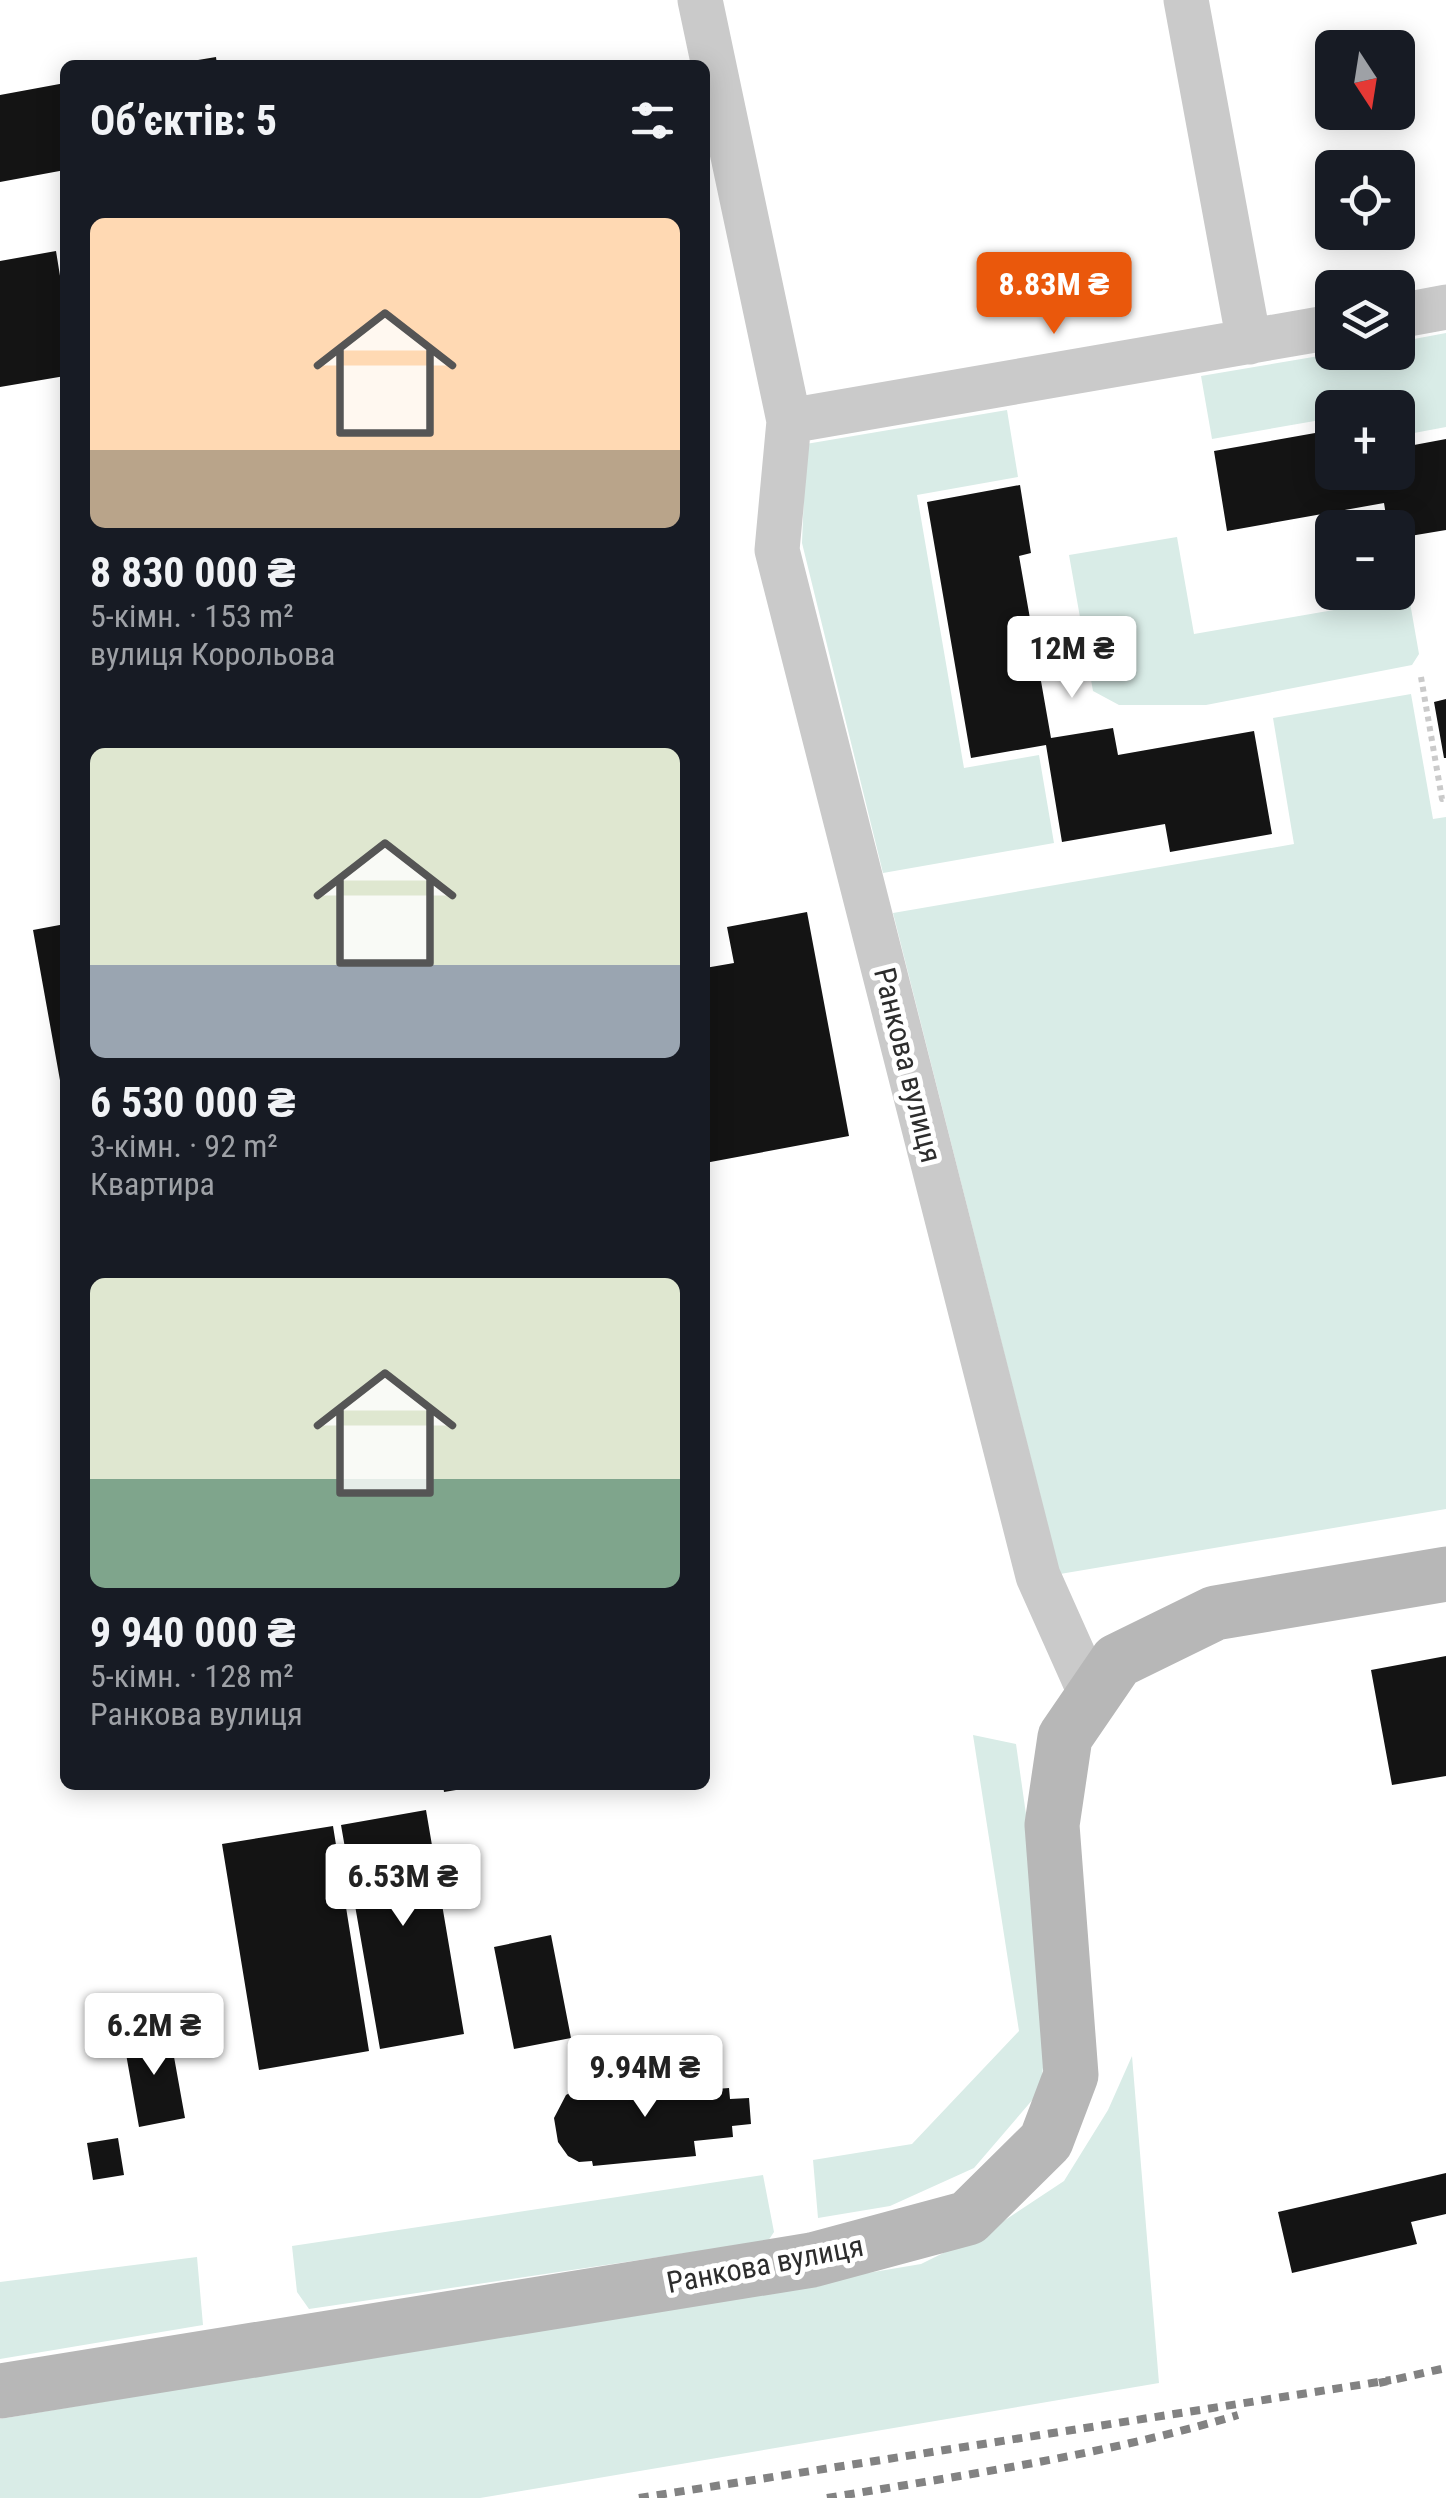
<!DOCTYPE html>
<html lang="uk">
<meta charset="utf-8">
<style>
:root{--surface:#171b24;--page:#20242c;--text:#f1f3f6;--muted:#9ea1a6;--accent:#ea580c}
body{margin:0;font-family:"Roboto Condensed",sans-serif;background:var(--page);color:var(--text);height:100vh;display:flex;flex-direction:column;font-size:38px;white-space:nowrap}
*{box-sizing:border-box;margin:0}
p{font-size:32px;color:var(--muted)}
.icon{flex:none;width:55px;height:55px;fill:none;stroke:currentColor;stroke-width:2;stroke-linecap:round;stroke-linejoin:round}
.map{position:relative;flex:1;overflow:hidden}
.sheet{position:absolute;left:60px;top:60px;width:650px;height:1730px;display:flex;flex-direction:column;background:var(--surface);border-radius:15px;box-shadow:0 5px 25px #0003}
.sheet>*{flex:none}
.needle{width:65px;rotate:168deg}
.controls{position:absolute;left:1315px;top:30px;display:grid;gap:20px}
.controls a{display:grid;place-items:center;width:100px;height:100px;border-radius:15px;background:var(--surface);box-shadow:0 5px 25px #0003;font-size:50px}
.price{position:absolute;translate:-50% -85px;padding:0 22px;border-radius:10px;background:#fff;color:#222;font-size:32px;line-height:65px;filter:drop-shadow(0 2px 5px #0008)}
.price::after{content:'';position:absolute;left:50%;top:60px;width:30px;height:22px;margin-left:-15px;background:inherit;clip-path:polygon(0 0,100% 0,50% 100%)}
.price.selected{background:var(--accent);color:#fff}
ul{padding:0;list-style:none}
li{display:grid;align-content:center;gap:20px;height:530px;padding:0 30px}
li span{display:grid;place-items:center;height:310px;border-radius:15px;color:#555}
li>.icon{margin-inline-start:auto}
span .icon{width:180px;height:180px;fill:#fffc;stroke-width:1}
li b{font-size:42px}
h2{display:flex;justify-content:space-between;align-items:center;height:120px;padding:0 30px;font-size:42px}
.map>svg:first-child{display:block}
</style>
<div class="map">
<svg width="1446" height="2498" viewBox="0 0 1446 2498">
<rect width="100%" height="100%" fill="#fff"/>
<path fill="#d9ece7" d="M1446 333V427L1398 436V408H1332V418L1212 439 1201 376 1337 353 1398 352V342Z
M1007 410 1018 477 917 495 964 768 1039 755 1054 843 883 873 802 543 806 444Z
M1177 537 1194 634 1409 597 1419 654 1412 665 1206 705H1119L1093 691 1069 555Z
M1411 694 1433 819 1446 817V1509L1060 1574 893 913 1294 844 1273 718Z
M973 1735 1016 1744 1052 1997 1040 2091 974 2168 890 2206 818 2218 813 2160 912 2144 1019 2031Z
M1132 2056 1159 2383 480 2498H0V2419L921 2264 990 2230 1064 2181 1108 2110Z
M763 2175 774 2232 768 2241 309 2309 297 2292 292 2246Z
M197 2257 203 2325 0 2359V2282Z"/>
<path fill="#141414" d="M216 57 217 65H180V63Z
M65 83V170L0 182V95Z
M56 251 65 307V376L0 387V261Z
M1332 430V472H1398V448L1446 439V530L1398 538V528H1388L1384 503 1227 531 1214 451Z
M1020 485 1031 553 1019 556 1051 738 1113 728 1118 755 1254 731 1272 834 1170 852 1165 824 1062 842 1046 745 971 758 927 502Z
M1446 699V758H1444L1434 702Z
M807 912 849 1136 705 1163V968L734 963 727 927Z
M65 924V1097H63L33 930Z
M1446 1656V1776L1392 1785 1371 1670Z
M443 1785H474V1787L444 1792Z
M426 1810 464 2034 380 2049 341 1825Z
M333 1826 369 2051 259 2070 222 1844Z
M551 1935 571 2038 514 2049 494 1947Z
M169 2029 185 2118 139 2127 123 2037Z
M690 2075 691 2091 729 2088 730 2099 749 2098 751 2124 732 2126 733 2137 694 2141 696 2156 593 2166 592 2161 579 2162 568 2156 558 2142 554 2118 566 2095 573 2091 585 2090V2085Z
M118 2138 124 2175 93 2180 87 2143Z
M1446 2173V2214L1411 2222 1417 2244 1292 2273 1278 2212Z"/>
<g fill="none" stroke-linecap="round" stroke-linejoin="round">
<path stroke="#cacaca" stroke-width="6" stroke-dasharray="5 5" stroke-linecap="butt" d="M1421 677 1442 799 1446 798"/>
<path stroke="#cacaca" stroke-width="45" d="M700 0 789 421 777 550 1038 1576 1092 1697
M1186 0 1249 342
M1398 316 1446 307
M789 421 1332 327"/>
<path stroke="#b7b7b7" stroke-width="55" d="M0 2391 812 2260 968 2218 1046 2141 1071 2075 1052 1825 1065 1737 1117 1661 1215 1613 1446 1574"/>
<path stroke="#828282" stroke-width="8" stroke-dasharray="10 8" stroke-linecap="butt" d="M1379 2383 1446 2368
M639 2498 1391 2380
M827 2498C965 2475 1104 2455 1238 2415"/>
</g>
<g text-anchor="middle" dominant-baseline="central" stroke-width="10" stroke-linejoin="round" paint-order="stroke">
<g font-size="30" fill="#2d2d2d" stroke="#fff">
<text transform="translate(908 1065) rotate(76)">Ранкова вулиця</text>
<text transform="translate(765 2264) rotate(-11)">Ранкова вулиця</text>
</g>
</g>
</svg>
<div class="controls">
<a><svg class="needle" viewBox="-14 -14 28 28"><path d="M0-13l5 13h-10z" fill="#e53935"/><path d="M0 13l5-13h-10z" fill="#9ea1a6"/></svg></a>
<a><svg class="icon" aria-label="locate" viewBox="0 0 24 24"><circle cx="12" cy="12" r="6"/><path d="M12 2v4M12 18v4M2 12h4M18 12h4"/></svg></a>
<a><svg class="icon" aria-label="layers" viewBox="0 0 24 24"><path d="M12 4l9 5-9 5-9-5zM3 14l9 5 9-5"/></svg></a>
<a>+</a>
<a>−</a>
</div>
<b class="price selected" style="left:1054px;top:337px">8.83M ₴</b>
<b class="price" style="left:1072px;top:701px">12M ₴</b>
<b class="price" style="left:403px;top:1929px">6.53M ₴</b>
<b class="price" style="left:154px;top:2078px">6.2M ₴</b>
<b class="price" style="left:645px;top:2120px">9.94M ₴</b>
<section class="sheet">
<h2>Об’єктів: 5<svg class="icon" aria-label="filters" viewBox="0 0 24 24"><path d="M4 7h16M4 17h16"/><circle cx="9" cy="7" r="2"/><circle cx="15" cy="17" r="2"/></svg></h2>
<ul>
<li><span style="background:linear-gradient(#ffd9b3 75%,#b9a48a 0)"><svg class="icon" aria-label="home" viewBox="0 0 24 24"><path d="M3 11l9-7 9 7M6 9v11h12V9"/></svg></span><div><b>8 830 000 ₴</b><p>5-кімн. · 153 m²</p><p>вулиця Корольова</p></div></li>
<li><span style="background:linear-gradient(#dfe7d0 70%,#9aa5b1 0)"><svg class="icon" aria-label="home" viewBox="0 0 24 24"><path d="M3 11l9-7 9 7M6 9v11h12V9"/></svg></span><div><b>6 530 000 ₴</b><p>3-кімн. · 92 m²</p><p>Квартира</p></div></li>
<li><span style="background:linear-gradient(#dfe7d0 65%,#7fa58c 0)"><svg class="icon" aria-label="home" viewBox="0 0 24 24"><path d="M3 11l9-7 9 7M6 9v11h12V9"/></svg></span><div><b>9 940 000 ₴</b><p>5-кімн. · 128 m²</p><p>Ранкова вулиця</p></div></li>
</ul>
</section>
</div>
